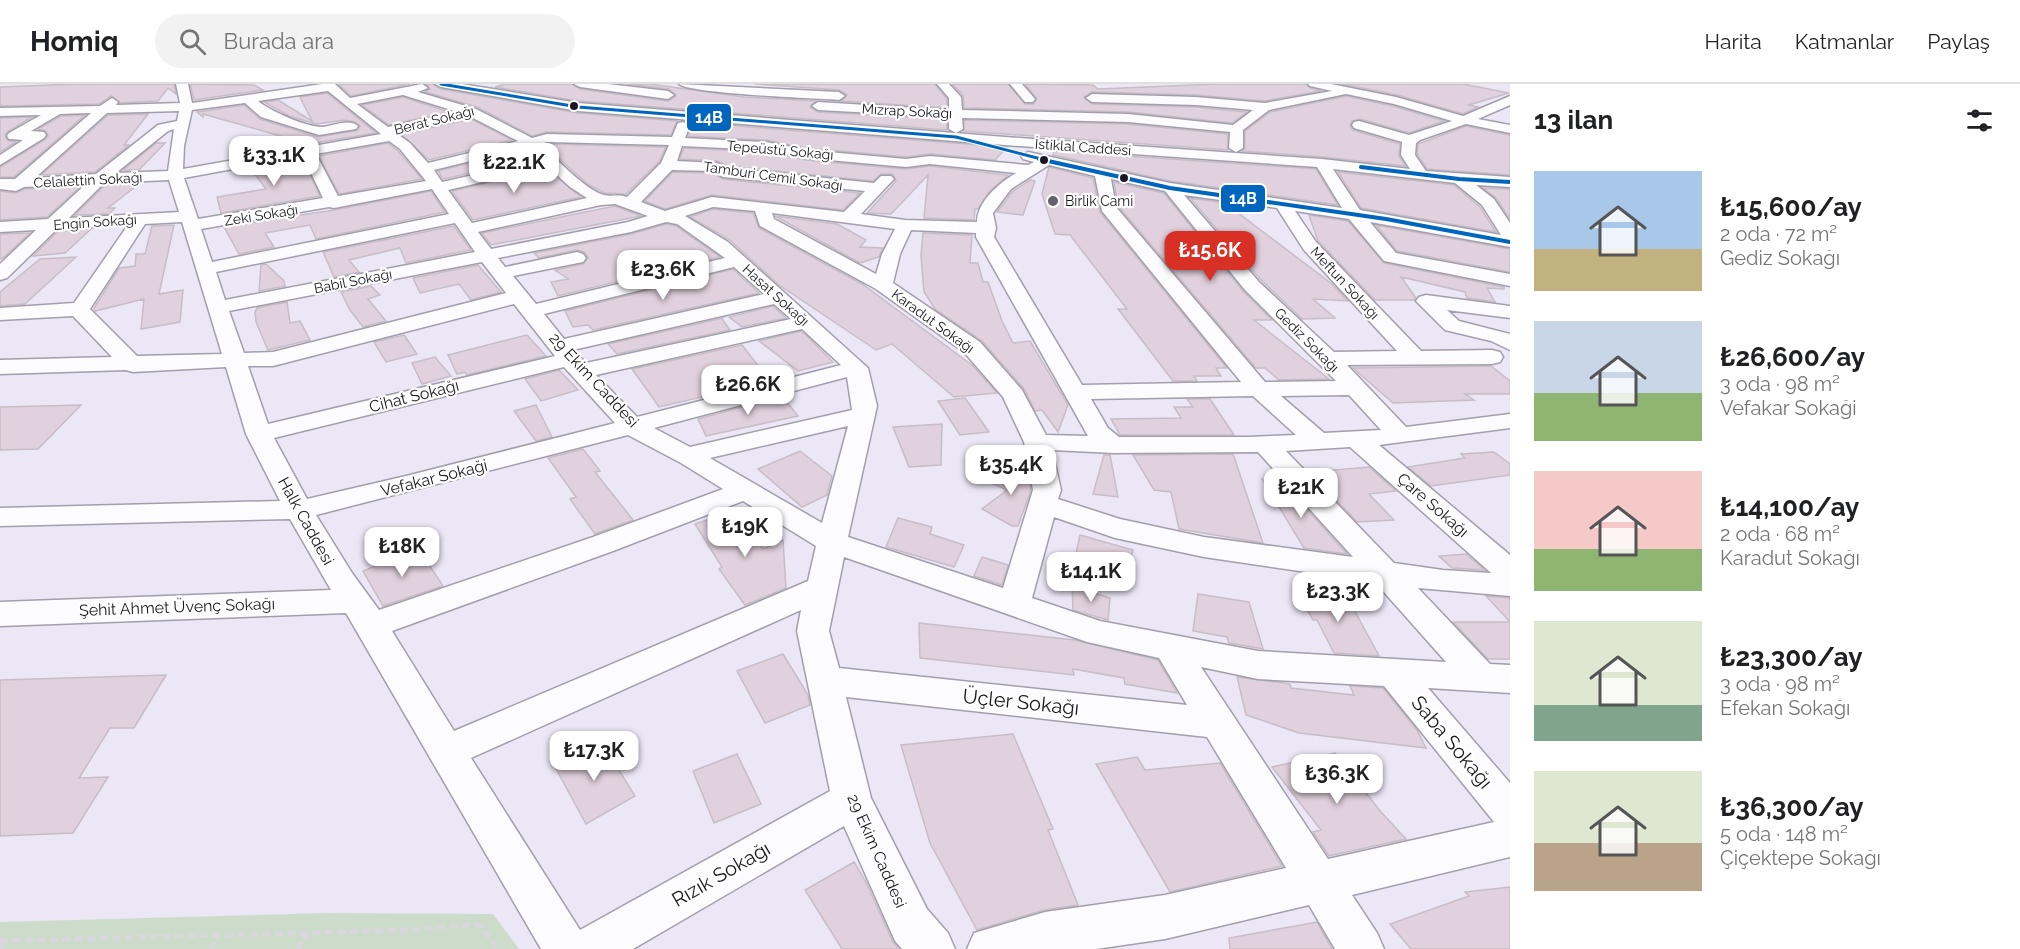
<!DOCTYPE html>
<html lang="tr">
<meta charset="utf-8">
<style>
:root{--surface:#fff;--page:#f2f2f2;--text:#202124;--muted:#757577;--line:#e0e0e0;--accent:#d93025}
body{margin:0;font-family:Raleway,sans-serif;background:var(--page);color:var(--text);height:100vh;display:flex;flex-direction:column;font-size:22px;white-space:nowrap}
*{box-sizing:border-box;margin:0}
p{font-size:20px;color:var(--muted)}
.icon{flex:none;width:33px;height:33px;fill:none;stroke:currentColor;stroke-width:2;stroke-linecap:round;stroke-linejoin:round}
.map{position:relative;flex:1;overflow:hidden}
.drawer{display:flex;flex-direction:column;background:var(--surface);width:510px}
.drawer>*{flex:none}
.price{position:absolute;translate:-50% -51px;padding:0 14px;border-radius:12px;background:#fff;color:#222;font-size:20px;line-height:39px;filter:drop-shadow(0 2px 3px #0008)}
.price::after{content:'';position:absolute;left:50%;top:36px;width:18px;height:14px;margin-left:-9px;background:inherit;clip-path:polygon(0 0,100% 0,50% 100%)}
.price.current{background:var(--accent);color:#fff}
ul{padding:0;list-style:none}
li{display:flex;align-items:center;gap:18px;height:150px;padding:0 24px}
li span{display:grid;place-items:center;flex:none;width:168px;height:120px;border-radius:0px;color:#555}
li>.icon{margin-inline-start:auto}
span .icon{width:72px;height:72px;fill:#fffc;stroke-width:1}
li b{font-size:26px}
h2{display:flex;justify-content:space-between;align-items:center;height:72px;padding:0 24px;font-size:26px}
header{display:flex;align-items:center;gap:36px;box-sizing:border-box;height:84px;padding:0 30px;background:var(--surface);border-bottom:2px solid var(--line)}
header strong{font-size:28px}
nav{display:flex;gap:33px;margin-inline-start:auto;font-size:21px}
.search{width:420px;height:54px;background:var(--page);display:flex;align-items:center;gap:15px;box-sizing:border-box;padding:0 21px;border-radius:33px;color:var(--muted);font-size:22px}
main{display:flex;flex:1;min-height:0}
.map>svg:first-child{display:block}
</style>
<header>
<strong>Homiq</strong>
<div class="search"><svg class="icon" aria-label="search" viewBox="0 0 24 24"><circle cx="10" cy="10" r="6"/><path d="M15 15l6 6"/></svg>Burada ara</div>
<nav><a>Harita</a><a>Katmanlar</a><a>Paylaş</a></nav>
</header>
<main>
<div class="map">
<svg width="1510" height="865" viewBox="0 0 1510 865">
<rect width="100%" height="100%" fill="#ece7f7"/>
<path fill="#cddcca" d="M326 829 493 830 519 865H0V838Z"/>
<path fill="#e1d0dd" stroke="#c6bdc6" stroke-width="1.5" d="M78 0H174L176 10 168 4 158 17 120 19 111 12 99 20 0 22V3Z
M190 0 254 1 263 6 194 16Z
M338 0H410L351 12Z
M426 0H433L441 5 578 29 677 37 671 51 547 48 532 52 477 23 425 8 430 5Z
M505 0H572L580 5 668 17 676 12 669 5 627 0H650L744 13 816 17 810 23 818 28 947 35V46L578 17 495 3Z
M755 0H935L947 15V24L841 17 847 11 839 6Z
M952 0H1008L1025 20H1033L1037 15 1025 0 1093 1 1098 5 1218 0H1306L1310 4 1321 7 1265 17 1196 11 1092 8 1084 13 1092 20 1196 23 1247 28 1232 39 1128 28 964 24 963 11Z
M1342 0H1463L1509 9 1469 21 1478 23 1463 30 1397 11Z
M327 9 376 49 309 60 203 30V33L197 28 244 21 260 35 318 53 358 46 360 42 355 38 345 36 316 40 289 32 264 18 278 16 312 37 300 13Z
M1346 12 1393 22 1444 37 1409 49 1360 35 1352 37 1350 42 1353 46 1400 60 1399 72 1406 82 1322 73 1242 67 1245 64V47L1270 28Z
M403 13 449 28 389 41 362 21Z
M148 30 124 61H129L95 88 41 91 108 31Z
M85 31 14 93H0V83L46 55 48 52 46 47 38 45 61 32Z
M32 33 7 48 5 51 7 56 16 58 0 68V34Z
M471 35 512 56 429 76 401 50Z
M964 36 1128 40 1228 50V66L963 47Z
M687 38 1005 63H1007L995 76 930 70 906 73 806 64 766 56 688 52 692 41Z
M1466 42 1510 51V91L1427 85 1417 70 1418 60Z
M156 59H165L139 86H123Z
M388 59 398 67 422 95 339 110 319 72Z
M547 60 666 63 659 78 626 110 605 109 589 101 544 61Z
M684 64 766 68 806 76 906 85 930 82 1008 91 989 108 978 125H975L974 136 924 134 928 91 891 130 867 129 896 97 893 90H881L873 97 728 82 717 77 680 75Z
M526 65 536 75 443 95 438 87Z
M1054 67 1316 85 1338 121 1170 97 1053 71Z
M302 75 320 112 221 129 217 113 266 105 251 85Z
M1049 83 1093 94 1100 128 1227 284H1216L1221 292H1194L1197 297H1173L1118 225H1127L1070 151 1055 150 1042 110Z
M547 85 581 113 473 136 452 107Z
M673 88 712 89 723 95 860 109 843 126 712 111 665 125 645 117Z
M1338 88 1454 101 1480 123 1496 148 1361 124Z
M1030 96 1035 97 1023 131 997 128 1013 107Z
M1114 98 1164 109 1243 207 1272 236H1254L1329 295 1279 296 1265 284H1256L1118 122Z
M139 100 108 124H115L109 130 75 131 105 101Z
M80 103 47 133 0 136V107L16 109 25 105Z
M1483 104 1510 105V135L1496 114Z
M431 107 445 128 316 155 310 141 265 149 274 163 239 170 224 143 334 126Z
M1190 114 1225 119 1332 200 1348 217 1313 215 1335 234 1302 235 1261 196Z
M615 122 641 132 491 161 482 149Z
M713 125 753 129 759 144 862 200 972 281 997 309 954 313 892 260 876 266 779 201 730 156 690 133Z
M1309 131 1348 137 1384 179 1504 203V205L1487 204 1495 218 1467 214 1465 208 1401 193 1416 214 1414 216H1375L1318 157Z
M775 132 837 140 866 156 860 163 883 164 879 173 860 179Z
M666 140 676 142 720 173 558 212 551 198 568 195 555 186 583 180 588 173 584 168 577 166 539 174 534 169 631 150Z
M174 141 159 210 183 206 180 238 141 245 144 215 95 227 94 224 119 184 135 182 136 170H145L152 142Z
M1376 141 1510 165V188L1397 167Z
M454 142 471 166 406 179 400 164 349 176 359 188 334 193 323 168Z
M91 145 65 169 33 172 58 147Z
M30 149 3 174 0 175V150Z
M923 149 972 151 970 179H978L983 198H988L1002 237 1013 259 1030 257 1068 321 1058 348 1042 326 1035 327 1024 305 982 257 935 225 924 208 921 171Z
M76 173 25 220 0 222V208L40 175Z
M266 180 284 197 285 202 259 207 261 181Z
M478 181 501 208 471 216 459 200 420 209 413 194Z
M733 185 759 209 593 246 588 241 573 243 565 227Z
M371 202 380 211 368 215 386 237 363 243 350 226 341 208Z
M287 218 290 239 300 237 310 256 268 266 256 238 255 228 257 224Z
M773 222 786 234 742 243 729 233Z
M723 234 722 235 730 246 617 270 608 260Z
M801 247 810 255 833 278 798 287 759 257Z
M404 251 417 270 386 278 374 258Z
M527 251 546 272 467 291 465 288 457 290 448 271Z
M742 261 770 297 659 323 632 285Z
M435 273 451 292 422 300 412 279Z
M1491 282 1510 297V310H1465L1474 316 1393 319 1353 284Z
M559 286 578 306 541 317 525 295Z
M782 312 798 332 706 352 698 335Z
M965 314 989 348 960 351 938 317Z
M1187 315H1210L1234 351H1120L1111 335 1181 334 1174 323H1193Z
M81 321 38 365 0 366V323Z
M536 321 552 353 536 357 514 327Z
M942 340 941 381 909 383 893 343Z
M583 365 600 387 595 388 633 436 595 450 570 415 576 413 548 374Z
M800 367 832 392 827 411 802 423 758 385Z
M1494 368 1510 380V391L1431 402 1408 383 1465 374 1461 370Z
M1233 370 1263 459 1179 445 1171 408 1154 406 1133 371Z
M1104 371H1110L1118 413 1093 410Z
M1010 381 1027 386 1031 406 1018 442H1012L982 425 1007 406 991 399Z
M1369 383 1396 407 1369 410 1394 436 1357 438 1310 388Z
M1278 393 1347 470 1304 464 1262 395Z
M736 427 763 465 783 456 786 504 745 521 719 485 722 483 695 440Z
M898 434 932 443 930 450 964 461 954 483 886 463Z
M1080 451 1133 466 1128 488 1113 483 1112 499 1074 478Z
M418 464 443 502 383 522 363 487Z
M1466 470 1485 486 1452 484 1439 472Z
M982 473 1008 481 1002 501 974 492Z
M1072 502 1110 514 1108 536 1073 526Z
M1296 507 1345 509 1379 572 1334 569 1317 536H1313Z
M1198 510 1249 518 1263 565 1229 559 1227 553 1193 547Z
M1486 512 1510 514V538Z
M1453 538H1510V575H1488Z
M919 539 1075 556 1158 576 1177 609 1125 600 1124 594 1073 585 1074 591 920 574Z
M783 570 808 611 810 621 765 639 737 587Z
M166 591 134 644H110L79 694 108 693 73 749 0 752V596Z
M1237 593 1290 600 1291 604 1354 611 1350 602 1383 604 1417 646 1426 664 1299 649 1246 631Z
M1013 650 1053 745 1048 746 1078 821 1044 826 977 846 930 759 901 661Z
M601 657 635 712 586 740 554 681Z
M1335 669 1381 728 1406 755 1329 772 1313 748 1321 746 1272 683Z
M737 670 761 720 714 739 693 687Z
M1137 673 1145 686 1220 679 1282 782 1170 808 1096 680Z
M854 778 866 798 893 858 899 865H842L805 806Z
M1510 803V865H1411L1390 840 1469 812 1465 808Z
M1317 838 1332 865H1230L1229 854Z"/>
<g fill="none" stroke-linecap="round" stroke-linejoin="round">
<g stroke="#a29eac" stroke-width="3">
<path id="minor" d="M176 0H188L192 19 322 0H335L350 14 422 0 428 4 418 8 476 25 532 54 547 50 672 53 678 39 683 38 690 42 685 54 766 58 806 66 906 75 930 72 1028 81 1034 78 1023 75 1021 72 1028 68 1170 99 1342 124 1317 83 1005 61 578 27 441 3 435 0H462L578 19 1005 53 1322 75 1410 85 1401 71 1402 58 1354 44 1352 41 1354 38 1359 37 1409 51 1452 37 1394 20 1346 10 1269 26 1243 46V64L1236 68 1229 64 1230 48 1128 38 962 34 963 45 956 49 949 45V33L818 26 812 22 818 18 949 26V14L937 0H949L961 13 962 26 1128 30 1233 41 1253 26 1196 21 1092 18 1086 14 1092 10 1196 13 1265 19 1332 7 1310 2 1308 0H1331L1396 13 1463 32 1510 12V21L1478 35 1510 41V49L1466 40 1420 56 1416 59 1415 71 1426 87 1510 93V103L1476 101 1494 115 1510 139V163L1370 138 1396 169 1510 190V202L1384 177 1349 135 1295 127 1316 158 1421 267 1492 266 1500 268 1503 273 1500 278 1492 280 1347 281 1406 343 1510 330V344L1379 361 1510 471V512L1418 504 1490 580 1510 581V609L1428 604 1510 699V773L1352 811 1377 849 1384 865H1335L1309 821 1165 855 1096 865H967L974 849 1045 828 1165 811 1286 784 1207 653 846 613 871 714 927 825 948 849 955 865H902L895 857 844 742 633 865H541L346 529 0 542V518L331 506 290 435 0 442V424L280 417 246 350 226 283 133 288 126 286 0 290V276L112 273 73 232 0 236V224L74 219 128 141 57 145 7 194 0 196V180L36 146 0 148V138L48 135 86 100 24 103 16 107 0 105V95H15L91 29 60 30 31 47 44 48 46 51 44 54 0 81V71L23 56 9 55 7 52 9 49 41 31 0 32V24L100 22 112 14 118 18 116 21 180 19ZM328 7 381 50 183 85 184 62 192 26 245 19 261 33 319 51 356 45 358 42C349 34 333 42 322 43 306 43 270 27 258 17ZM403 11 458 28 388 43 357 20ZM179 27 177 37 158 41 96 90 35 94 107 29ZM471 33 518 57 428 79 410 59 396 49ZM174 45 168 87 116 89 168 47ZM389 57 400 65 426 97 338 112 316 70ZM547 58 669 61 661 79 627 113C619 110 612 113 604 111 585 106 555 73 540 60ZM682 62 766 66 806 74 906 83 930 80 1016 89C999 99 977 118 977 138L905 136 861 130 891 98 894 95 891 92H881L874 99 727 84 717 79 677 77ZM527 63 540 76 442 98 434 86ZM303 72 323 114 198 135 184 94ZM1049 81 1095 92 1102 127 1241 298 1082 301 994 153 996 144 993 129 1011 105ZM548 83 570 103 587 114 472 139 448 106ZM1333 85 1455 99 1482 121 1501 151 1360 126ZM672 86 713 87 723 93 865 107 844 128 712 113 665 127 641 118ZM1111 95 1165 107 1245 206 1336 297 1265 298 1116 123ZM169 96 179 128 69 134 104 99ZM432 105 449 130 212 178 201 145 329 123 334 124ZM1184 111 1277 124 1304 166 1397 267 1334 268 1259 198ZM615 120 648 132 628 138 491 165 478 148 601 121ZM713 123 755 127 760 142 876 205 964 268 1003 313 1024 358 1033 406 1003 504 848 453 877 322 868 284 728 158 685 132ZM772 129 895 145 882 170 876 190 774 135ZM182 138 222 270 137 272 90 225 145 140ZM666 138 677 140 725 174 536 220 513 192 583 178 586 174 583 170 577 168 505 183 498 174 631 148ZM455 139 475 168 225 216 216 188ZM911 146 976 149V153L1088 352 1046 351 1022 306 980 258 893 199 900 170ZM482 178 506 209 273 268 244 269 229 227ZM734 183 764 210 564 255 544 230ZM514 220 555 272 268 340 248 282H273ZM774 220 791 235 586 279 573 266ZM802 245 841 281 637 333 596 291ZM564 283 615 339 406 392 307 415 274 354ZM847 293 852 326 690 363 654 344ZM1349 311 1381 346 1324 349 1281 312ZM1253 312 1296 351 1248 353H1119L1108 344 1091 315ZM848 342 822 439 710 374ZM628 351 681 379 723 405 593 453 379 526 352 489 316 431ZM1350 363 1491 489 1443 486 1394 479 1286 367ZM1052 366 1113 369 1258 368 1353 473 1204 453 1120 435 1058 415 1061 406ZM743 417 816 462 808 497 454 647 392 547 613 467ZM1054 433 1115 454 1204 473 1375 498 1446 578 1258 567 1100 537 1032 514ZM844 473 1087 558 1159 574 1187 621 839 584 829 547ZM801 526 797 547 830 707 580 846 471 674ZM1201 583 1258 595 1384 602 1494 738 1328 775Z
M574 0H608L668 7 674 11 668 15 580 3Z
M679 0 839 8 845 12 839 16C815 14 691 10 679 0Z
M1010 0H1022L1035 15 1033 18H1025Z
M1426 211 1510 222V234L1447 226 1459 237 1510 250V266L1491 257 1445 246 1416 217 1419 213Z"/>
</g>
<path stroke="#d8d7db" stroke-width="5" stroke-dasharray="8 4.5" stroke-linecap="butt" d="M0 857 409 846 475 840 482 843 497 865
M0 865 6 857
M210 865 219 851
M298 865 308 849"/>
<use href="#minor" fill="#fcfbfe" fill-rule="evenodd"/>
<g stroke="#fff" stroke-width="5">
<path id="bus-1-far1" d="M441 0 578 23 956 53 1045 76"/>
</g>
<g stroke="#fff" stroke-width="6">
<path id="bus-1" d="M1039 75 1170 104 1386 135 1510 158
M1361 83 1459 95 1510 98"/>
</g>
<use href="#bus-1-far1" stroke="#0065bd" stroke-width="3"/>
<use href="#bus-1" stroke="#0065bd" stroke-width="4"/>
</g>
<g fill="#1a1723" stroke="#fff" stroke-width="2">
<circle cx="574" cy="22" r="5"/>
<circle cx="1044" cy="76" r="5"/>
<circle cx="1124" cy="94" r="5"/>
</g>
<circle fill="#64606d" stroke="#fff" stroke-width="2" cx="1053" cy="117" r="6"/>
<g text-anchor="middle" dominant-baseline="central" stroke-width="4.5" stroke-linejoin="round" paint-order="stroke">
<g font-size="14" fill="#1a1723" stroke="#fff">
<text transform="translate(907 27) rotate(3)">Mızrap Sokağı</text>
<text transform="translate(434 36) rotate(-14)">Berat Sokağı</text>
<text transform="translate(1083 63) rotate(4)">İstiklal Caddesi</text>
<text transform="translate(780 66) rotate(5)">Tepeüstü Sokağı</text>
<text transform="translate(773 92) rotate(8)">Tamburi Cemil Sokağı</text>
<text transform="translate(88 96) rotate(-3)">Celalettin Sokağı</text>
<text transform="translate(261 131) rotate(-9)">Zeki Sokağı</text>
<text transform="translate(95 138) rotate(-4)">Engin Sokağı</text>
<text transform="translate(353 197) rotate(-11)">Babil Sokağı</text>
<text transform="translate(1345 199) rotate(47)">Meftun Sokağı</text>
<text transform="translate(776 211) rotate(42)">Hasat Sokağı</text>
<text transform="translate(933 237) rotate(36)">Karadut Sokağı</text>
<text transform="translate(1307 256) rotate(45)">Gediz Sokağı</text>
</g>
<g font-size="14" fill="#1a1723" stroke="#fff" text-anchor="start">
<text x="1065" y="117">Birlik Cami</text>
</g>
<g font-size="16" fill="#1a1723" stroke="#fff">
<text transform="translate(594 296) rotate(47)">29 Ekim Caddesi</text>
<text transform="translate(414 312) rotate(-14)">Cihat Sokağı</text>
<text transform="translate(434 394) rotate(-14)">Vefakar Sokaği</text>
<text transform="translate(1433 421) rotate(41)">Çare Sokağı</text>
<text transform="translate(306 437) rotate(61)">Halk Caddesi</text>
<text transform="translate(177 523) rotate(-2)">Şehit Ahmet Üvenç Sokağı</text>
<text transform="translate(877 767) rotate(66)">29 Ekim Caddesi</text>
</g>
<g font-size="20" fill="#1a1723" stroke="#fff">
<text transform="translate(1021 618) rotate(6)">Üçler Sokağı</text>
<text transform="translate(1452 658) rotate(50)">Saba Sokağı</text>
<text transform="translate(721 790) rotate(-30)">Rızık Sokağı</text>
</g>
</g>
<g stroke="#fff" stroke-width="2">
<rect x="686" y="19" width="46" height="29" rx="6" fill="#0065bd"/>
<rect x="1220" y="100" width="46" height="29" rx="6" fill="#0065bd"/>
</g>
<g font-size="16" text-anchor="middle" font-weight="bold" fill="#fff">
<text x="709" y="39">14B</text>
<text x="1243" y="120">14B</text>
</g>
</svg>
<b class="price" style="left:274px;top:103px">₺33.1K</b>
<b class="price" style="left:514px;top:110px">₺22.1K</b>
<b class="price current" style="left:1210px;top:198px">₺15.6K</b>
<b class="price" style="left:663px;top:217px">₺23.6K</b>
<b class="price" style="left:748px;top:332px">₺26.6K</b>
<b class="price" style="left:1011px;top:412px">₺35.4K</b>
<b class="price" style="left:1301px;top:435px">₺21K</b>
<b class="price" style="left:745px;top:474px">₺19K</b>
<b class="price" style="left:402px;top:494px">₺18K</b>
<b class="price" style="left:1091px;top:519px">₺14.1K</b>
<b class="price" style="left:1338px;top:539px">₺23.3K</b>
<b class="price" style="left:594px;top:698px">₺17.3K</b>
<b class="price" style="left:1337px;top:721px">₺36.3K</b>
</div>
<section class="drawer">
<h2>13 ilan<svg class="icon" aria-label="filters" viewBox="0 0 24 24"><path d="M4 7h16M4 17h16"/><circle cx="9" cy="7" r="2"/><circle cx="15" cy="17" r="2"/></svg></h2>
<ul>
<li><span style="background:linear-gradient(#a9c7e8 65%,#c2b280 0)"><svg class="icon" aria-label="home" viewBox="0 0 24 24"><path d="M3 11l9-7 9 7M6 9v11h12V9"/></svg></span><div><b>₺15,600/ay</b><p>2 oda · 72 m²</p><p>Gediz Sokağı</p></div></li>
<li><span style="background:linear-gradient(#c9d6e8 60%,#8fb573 0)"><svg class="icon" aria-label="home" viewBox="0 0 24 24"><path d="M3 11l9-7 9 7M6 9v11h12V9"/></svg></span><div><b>₺26,600/ay</b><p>3 oda · 98 m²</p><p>Vefakar Sokaği</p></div></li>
<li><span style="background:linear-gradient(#f6c9c9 65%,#8fb573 0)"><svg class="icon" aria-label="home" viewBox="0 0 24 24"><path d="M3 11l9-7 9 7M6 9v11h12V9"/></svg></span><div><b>₺14,100/ay</b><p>2 oda · 68 m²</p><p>Karadut Sokağı</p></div></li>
<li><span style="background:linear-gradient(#dfe7d0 70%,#7fa58c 0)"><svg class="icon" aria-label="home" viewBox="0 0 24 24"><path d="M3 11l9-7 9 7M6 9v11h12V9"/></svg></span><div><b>₺23,300/ay</b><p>3 oda · 98 m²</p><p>Efekan Sokağı</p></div></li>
<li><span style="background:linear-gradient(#dfe7d0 60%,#b9a48a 0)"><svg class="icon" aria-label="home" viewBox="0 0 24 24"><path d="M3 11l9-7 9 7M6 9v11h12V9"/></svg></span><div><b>₺36,300/ay</b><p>5 oda · 148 m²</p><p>Çiçektepe Sokağı</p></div></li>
</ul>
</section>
</main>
